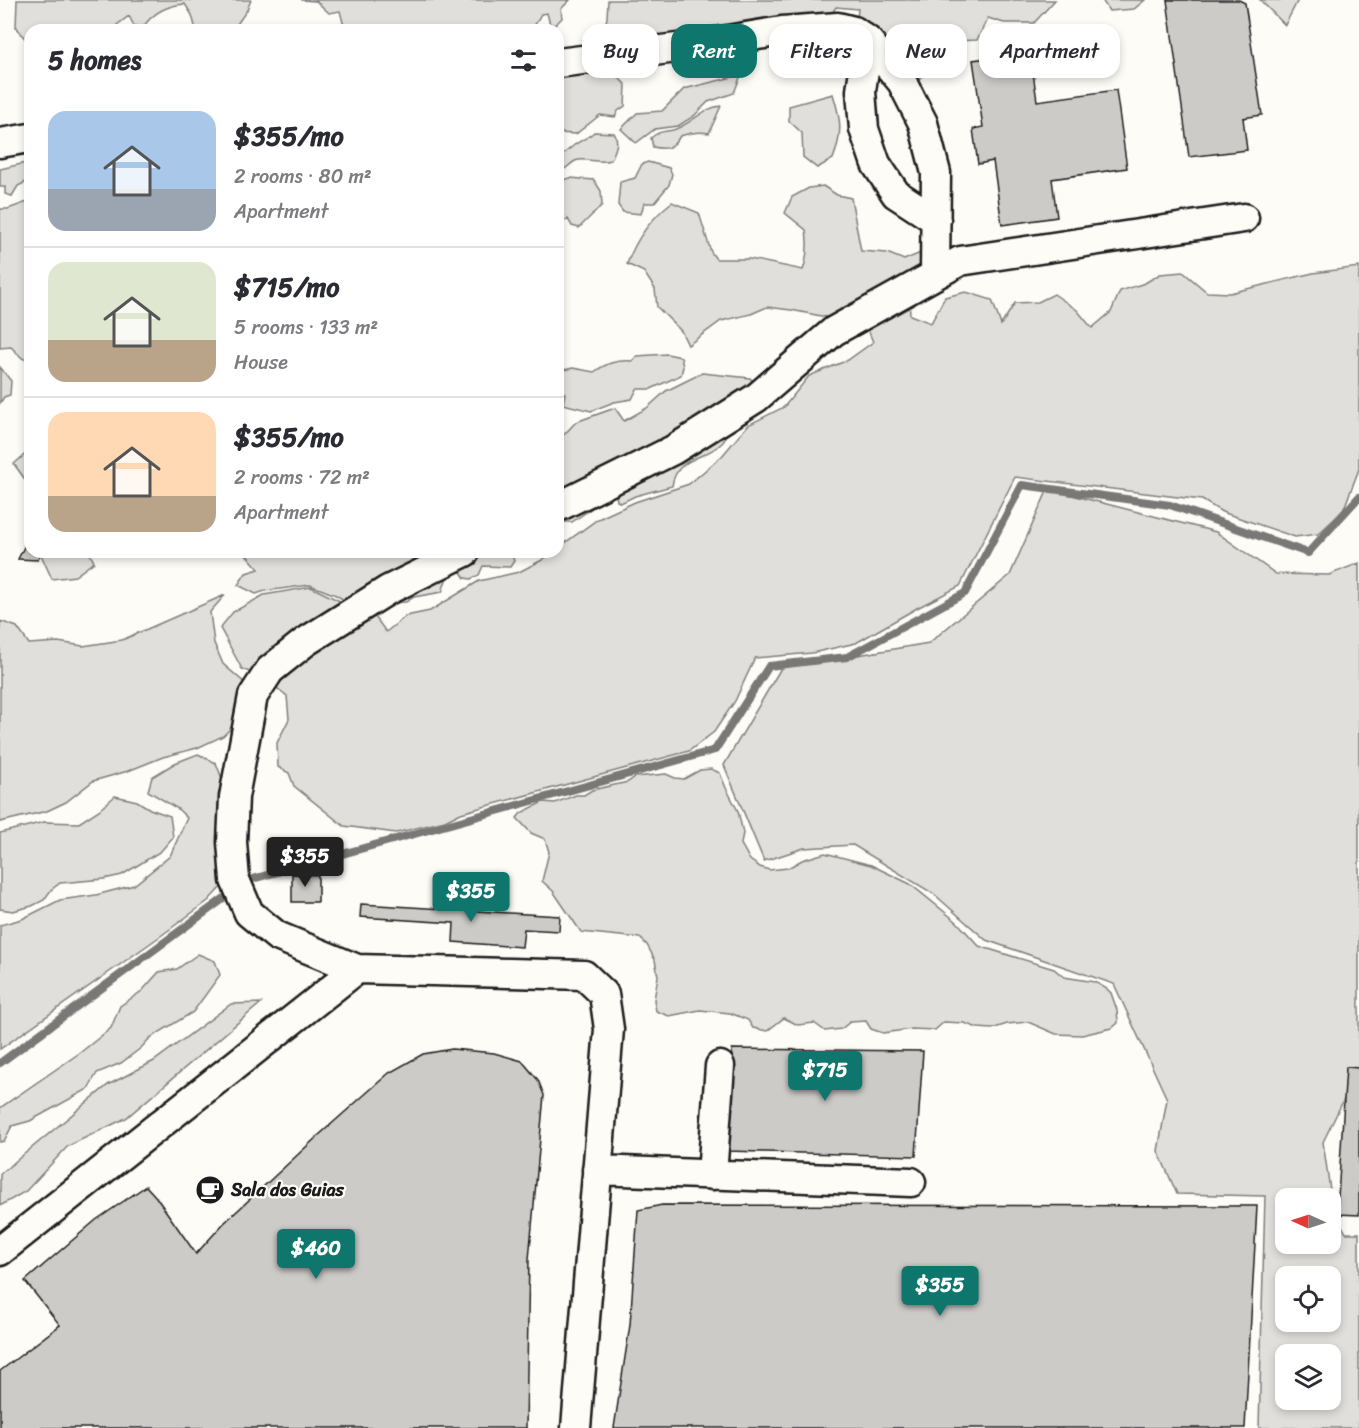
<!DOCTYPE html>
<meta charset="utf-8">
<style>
:root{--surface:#fff;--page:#f7f7f7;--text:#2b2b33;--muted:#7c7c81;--line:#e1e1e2;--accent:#0f766e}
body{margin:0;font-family:Sriracha,sans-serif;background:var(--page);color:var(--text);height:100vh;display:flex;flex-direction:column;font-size:22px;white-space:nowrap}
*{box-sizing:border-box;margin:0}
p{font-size:20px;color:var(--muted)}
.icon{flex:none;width:33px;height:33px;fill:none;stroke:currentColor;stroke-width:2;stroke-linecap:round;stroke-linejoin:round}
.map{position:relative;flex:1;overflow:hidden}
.side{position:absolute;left:24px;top:24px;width:540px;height:534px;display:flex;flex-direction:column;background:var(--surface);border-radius:18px;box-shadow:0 3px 9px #0003}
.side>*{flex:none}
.guide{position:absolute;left:582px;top:24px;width:570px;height:54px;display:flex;gap:12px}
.needle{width:39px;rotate:273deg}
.controls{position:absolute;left:1275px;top:1188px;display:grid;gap:12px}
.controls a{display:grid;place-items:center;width:66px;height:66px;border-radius:12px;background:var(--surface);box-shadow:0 3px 9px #0003;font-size:30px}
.price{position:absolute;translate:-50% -51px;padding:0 14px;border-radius:6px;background:var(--accent);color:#fff;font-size:20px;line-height:39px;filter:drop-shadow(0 2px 3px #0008)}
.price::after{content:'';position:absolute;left:50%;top:36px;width:18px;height:14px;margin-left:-9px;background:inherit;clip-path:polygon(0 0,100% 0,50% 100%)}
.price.current{background:#222;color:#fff}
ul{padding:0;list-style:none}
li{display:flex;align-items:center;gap:18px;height:150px;padding:0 24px}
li+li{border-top:2px solid var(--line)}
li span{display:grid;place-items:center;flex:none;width:168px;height:120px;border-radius:18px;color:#555}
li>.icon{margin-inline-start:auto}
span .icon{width:72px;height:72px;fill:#fffc;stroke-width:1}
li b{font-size:26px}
h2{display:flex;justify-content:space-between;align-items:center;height:72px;padding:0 24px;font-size:26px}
.tag{padding:0 21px;border-radius:18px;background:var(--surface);box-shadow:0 3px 9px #0003;font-size:21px;line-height:54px}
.tag.current{background:var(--accent);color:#fff}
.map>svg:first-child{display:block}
</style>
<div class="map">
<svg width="1359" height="1428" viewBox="0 0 1359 1428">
<rect width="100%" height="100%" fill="#fdfcf7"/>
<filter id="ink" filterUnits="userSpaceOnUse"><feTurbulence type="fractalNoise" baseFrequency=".0167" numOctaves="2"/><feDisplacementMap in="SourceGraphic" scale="12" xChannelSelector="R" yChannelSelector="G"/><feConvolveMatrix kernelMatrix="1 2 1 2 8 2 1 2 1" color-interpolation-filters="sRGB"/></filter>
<g filter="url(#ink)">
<path fill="#e0dfdb" stroke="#7e7e7c" stroke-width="1.5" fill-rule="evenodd" d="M17 0H251L247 10 233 30H196L192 15 185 4C168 5 153 13 143 27L134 26 129 16 117 25 114 30H30V45L16 27Z
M301 0H570L561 9 562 18 555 25 550 24 547 13 541 14 532 30H345L340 11 329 13 316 1Z
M608 0H1055L1034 23H1004L988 18 977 40 955 41 947 57 926 71 916 84 855 36 858 9 836 7 817 35 797 51 775 44 644 52 640 69 621 67 610 62 602 38 607 18Z
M1102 0H1145L1134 9 1109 11Z
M1260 0H1298L1285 25Z
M603 68 605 74 616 75 626 85 625 106 618 111 615 117 600 115 576 134 558 133V75Z
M741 75 734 93 708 102 694 116 678 126 655 129 636 143 621 129 637 113 662 111 684 89Z
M833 94C841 120 843 133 833 159L817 168 803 157 802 133 789 121V106Z
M721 106 709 133C700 131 689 133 680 136 673 148 667 150 653 147L651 138C658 131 664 132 673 130 691 125 703 107 721 106Z
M594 132 614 133C620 142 615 150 611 160 598 164 586 157 575 161 568 165 566 171 558 171V158C564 154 568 150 573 146 579 141 588 138 594 132Z
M30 162V180L18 186 12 196 5 194V187H0V169Z
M648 162 669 168 672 174 669 185 654 203H644L641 214 623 212 618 205 620 182 635 178 642 164Z
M570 178 594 180 601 191 602 205 579 228 572 226 568 219 558 224V181Z
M823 186 837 195 851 198 861 251 887 253 904 260 923 252 929 270 909 299 910 315 931 323 945 297 966 292 992 300 1001 325 1015 303 1038 302 1054 294 1077 310 1092 328 1111 312 1120 291 1145 283 1160 274 1183 272 1207 292 1230 293 1313 273 1359 267V469L1343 511 1318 534 1295 537 1222 512 1202 500 1015 477 960 586 917 608 856 643 812 653 755 658 735 701 714 732 689 751 461 813 445 821 396 833 344 826 294 786 289 773 278 767 277 743 289 719 287 696 264 678 242 669 220 628 233 612 264 595 311 587 348 605 370 610 386 632 406 616 430 611 479 581 519 572 542 560 553 552H558V548L598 519 635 502 689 484 722 456 748 425 784 407 809 376 848 360 873 342 866 325 791 310 767 307 751 314 721 321 688 345 681 331 657 307 655 289 644 272 627 264C636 239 650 219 672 202L699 213 711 252 716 259H750L803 270C808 256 808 244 806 230L785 213 792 197 809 188Z
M30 201V362L22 358 11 347 0 348V209H8Z
M667 354 681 357 683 367 681 375 651 389H637L632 399 614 402 591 411 563 404 565 393 558 391V371L573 368 594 372C607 363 616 360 632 361L637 356Z
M0 367 11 381 10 395 4 397 0 403Z
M702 373 750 378 762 391C751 404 737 417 729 431 726 435 726 439 722 443 705 460 676 456 672 486L635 496 621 503 617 501 616 494 589 503 592 508 572 522H558V441L576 422 615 408 624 421 647 408 666 391Z
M30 450V490L24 478 14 464Z
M1048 489 1216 532 1276 574 1329 575 1359 563V1100L1344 1099 1323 1142 1333 1210 1346 1233H1359V1428H1259L1265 1196 1177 1194 1158 1151 1167 1099 1114 984 986 940 934 894 853 845 804 848 764 861 724 765 781 668 929 643 1010 575ZM1286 1198H1330V1244H1286ZM1286 1276H1330V1322H1286ZM1286 1354H1330V1400H1286Z
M44 552H89L94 562 75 576 52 579 42 557Z
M244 552H511L514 561 510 567 483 566 479 575 471 579 465 578 459 569 450 568 442 592 414 597 406 602 391 603H349L336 595 310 585 265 591 256 594 238 585 246 573 259 569Z
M225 595 210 612 214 643 223 664 254 691 245 714 223 736 197 748 163 757 128 771 93 781 66 802 47 811 0 822V621L17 627 29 644 58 642 83 646 122 640Z
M198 754 216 763 226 789 224 884 208 901 162 935 0 1049V925L22 919 60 900 96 895 134 885 170 856 187 818 178 809 148 791 152 777 175 763Z
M711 769 720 773 726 788 738 811 743 833 741 844 750 860 760 867 769 870 788 868 802 860 825 853 871 865 910 884 957 922 979 946 1054 969 1064 977 1095 982 1107 989 1111 993 1117 1010 1118 1023 1112 1028 1082 1035 1056 1034 1028 1022 1007 1024 992 1029 978 1028 964 1023 944 1022 935 1030 912 1029 883 1033 871 1029 866 1021 850 1022 841 1029 825 1031 814 1023 798 1025 784 1018 767 1031 753 1028 748 1020 730 1013 700 1010 669 1016 656 1011 654 1000 658 976 655 960 647 945 640 938 581 932 553 891 542 881 549 852 545 839 531 833 517 818 521 813 543 802 555 803 576 795H584L592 790 628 782 635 777 666 774 675 778 684 779 700 770Z
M115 796 137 801 150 809 170 816 173 837 161 851 122 875 104 879 60 883 51 890 44 900 32 906 13 911 0 909V833L44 822 79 823 99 810Z
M198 954 215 961 220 975 193 1012 150 1038 141 1048 121 1063 97 1073 88 1089 30 1121 12 1126 4 1141 0 1142V1108L81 1052 111 1028 120 1006 142 991 159 972 177 969Z
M261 1003 126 1118 68 1146 26 1191 0 1206V1174L108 1085 154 1061 231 1004Z"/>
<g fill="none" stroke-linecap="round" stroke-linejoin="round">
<path stroke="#797876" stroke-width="8" d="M0 1063 249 880 715 750 769 666 847 657 965 593 1022 485 1170 505 1308 553 1359 497"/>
</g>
<path fill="#cccbc8" stroke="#1c1c1c" stroke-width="1.5" d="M1167 0H1239L1245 3 1262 115 1243 118 1247 150 1189 157Z
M1030 52 1037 101 1116 90 1127 168 1052 179 1057 217 1002 225 993 161 978 164 973 129 983 127 973 60Z
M30 535V552H42L37 560 18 559Z
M292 874 318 875V902H292Z
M361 904 560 916 559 931 524 929 522 947 453 942 454 923 360 917Z
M452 1049 494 1053 522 1061 538 1080 544 1095 529 1259 526 1428H0V1371L60 1325 25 1281 96 1220 146 1186 156 1197 196 1254 223 1224 319 1135 389 1073 423 1054Z
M732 1049 923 1051 916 1156 727 1151Z
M1346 1067 1359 1068V1215L1337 1214Z
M662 1205 1257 1206 1245 1428H614L630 1325 638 1210Z"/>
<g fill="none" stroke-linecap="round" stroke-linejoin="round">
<g stroke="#1c1c1c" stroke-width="33">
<path id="minor" d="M868 41 861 91 864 129 876 164 896 194 936 220
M558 63 685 47 782 31 838 27 854 31 868 41 902 82 923 123 936 173 935 274
M0 143 30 138
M558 507 673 450 756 398 834 331 960 261 1244 218
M357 969 277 936 249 913 235 880 232 842 234 797 253 696 270 670 305 642 388 590 465 552
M597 1170 911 1182
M712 1175 720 1066
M0 1251 357 969 584 975 604 994 609 1029 576 1428"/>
</g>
<use href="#minor" stroke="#fdfcf7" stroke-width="28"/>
</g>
</g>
<defs>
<g id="cafe-disc" transform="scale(1.5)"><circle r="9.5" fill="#1c1c1c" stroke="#fdfcf7"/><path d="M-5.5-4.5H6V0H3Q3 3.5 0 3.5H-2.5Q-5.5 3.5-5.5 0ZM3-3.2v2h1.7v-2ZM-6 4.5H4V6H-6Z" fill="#fff"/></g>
</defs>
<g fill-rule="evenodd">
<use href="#cafe-disc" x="210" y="1190"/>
</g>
<g text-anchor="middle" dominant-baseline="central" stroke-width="4.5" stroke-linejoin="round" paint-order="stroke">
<g font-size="18" font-weight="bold" fill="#1c1c1c" stroke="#fdfcf7" text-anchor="start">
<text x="231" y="1190">Sala dos Guias</text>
</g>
</g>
</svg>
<div class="controls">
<a><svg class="needle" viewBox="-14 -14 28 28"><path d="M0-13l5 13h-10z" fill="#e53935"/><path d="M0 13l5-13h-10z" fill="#7c7c81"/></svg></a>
<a><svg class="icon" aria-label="locate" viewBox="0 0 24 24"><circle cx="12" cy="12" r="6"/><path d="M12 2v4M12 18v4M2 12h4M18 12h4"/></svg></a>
<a><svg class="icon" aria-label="layers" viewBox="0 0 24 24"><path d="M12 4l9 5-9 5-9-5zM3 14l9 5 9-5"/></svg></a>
</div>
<b class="price current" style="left:305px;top:888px">$355</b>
<b class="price" style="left:471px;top:923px">$355</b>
<b class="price" style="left:825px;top:1102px">$715</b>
<b class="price" style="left:316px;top:1280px">$460</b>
<b class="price" style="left:940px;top:1317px">$355</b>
<div class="guide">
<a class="tag">Buy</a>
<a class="tag current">Rent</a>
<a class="tag">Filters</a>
<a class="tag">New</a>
<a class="tag">Apartment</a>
</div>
<section class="side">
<h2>5 homes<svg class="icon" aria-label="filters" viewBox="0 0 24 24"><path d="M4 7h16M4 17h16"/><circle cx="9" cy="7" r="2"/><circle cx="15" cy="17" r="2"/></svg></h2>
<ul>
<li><span style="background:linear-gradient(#a9c7e8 65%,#9aa5b1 0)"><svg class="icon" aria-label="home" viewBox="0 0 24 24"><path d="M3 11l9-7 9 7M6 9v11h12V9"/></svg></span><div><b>$355/mo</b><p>2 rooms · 80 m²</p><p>Apartment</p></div></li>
<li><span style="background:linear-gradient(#dfe7d0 65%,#b9a48a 0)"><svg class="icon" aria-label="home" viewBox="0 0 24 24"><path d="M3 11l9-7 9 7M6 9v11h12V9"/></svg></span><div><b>$715/mo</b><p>5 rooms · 133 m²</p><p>House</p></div></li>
<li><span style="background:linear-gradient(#ffd9b3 70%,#b9a48a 0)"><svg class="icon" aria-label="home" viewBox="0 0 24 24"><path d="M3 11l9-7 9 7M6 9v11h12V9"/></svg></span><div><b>$355/mo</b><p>2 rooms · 72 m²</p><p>Apartment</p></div></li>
</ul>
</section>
</div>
